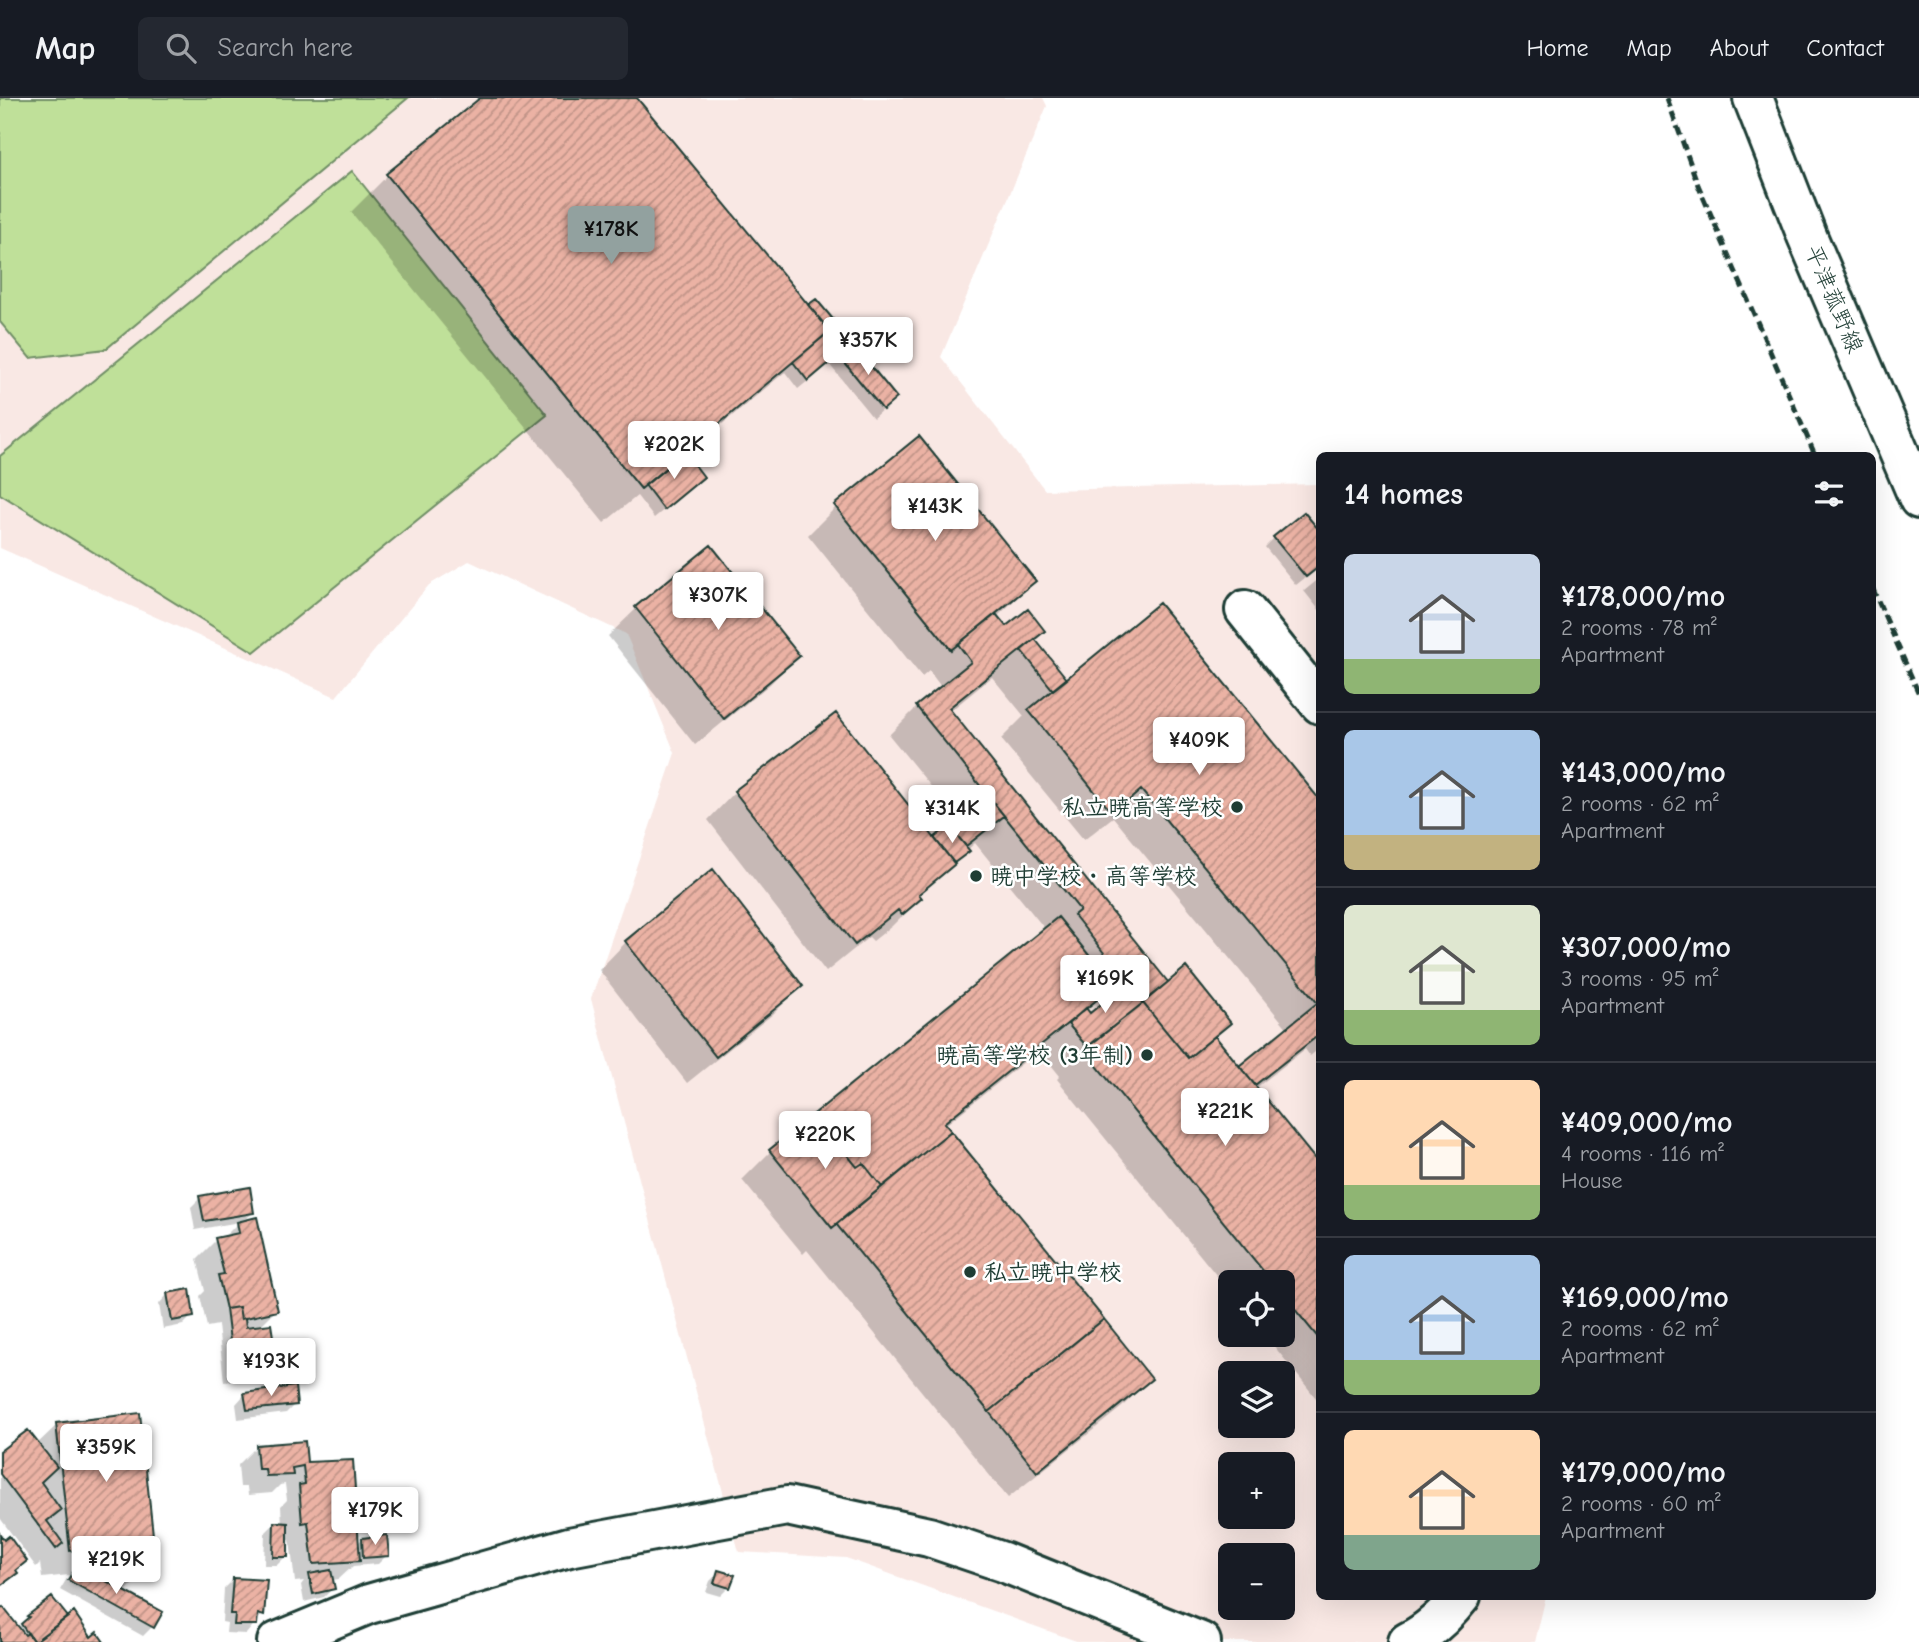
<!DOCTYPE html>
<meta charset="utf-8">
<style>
:root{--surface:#171b24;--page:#242831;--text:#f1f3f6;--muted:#9ea1a6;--line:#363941;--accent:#92a19f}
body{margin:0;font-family:"Comic Neue","Klee One",sans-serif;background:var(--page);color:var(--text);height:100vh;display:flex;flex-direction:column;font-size:26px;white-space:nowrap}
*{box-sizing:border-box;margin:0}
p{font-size:23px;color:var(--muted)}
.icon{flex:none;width:38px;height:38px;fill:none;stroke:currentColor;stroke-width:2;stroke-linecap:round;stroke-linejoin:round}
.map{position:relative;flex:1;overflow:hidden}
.panel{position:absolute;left:1316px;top:354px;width:560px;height:1148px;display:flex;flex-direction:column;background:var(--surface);border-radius:10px;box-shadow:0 7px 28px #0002}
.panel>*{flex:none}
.fabs{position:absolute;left:1218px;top:1172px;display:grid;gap:14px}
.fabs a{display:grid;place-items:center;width:77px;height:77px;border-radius:10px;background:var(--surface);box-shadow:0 7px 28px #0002;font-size:35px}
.price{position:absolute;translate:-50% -60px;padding:0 16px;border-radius:7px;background:#fff;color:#222;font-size:23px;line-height:46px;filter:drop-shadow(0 2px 4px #0008)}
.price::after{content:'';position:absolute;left:50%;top:42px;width:21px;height:16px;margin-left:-10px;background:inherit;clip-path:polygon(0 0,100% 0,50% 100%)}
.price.selected{background:var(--accent);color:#111}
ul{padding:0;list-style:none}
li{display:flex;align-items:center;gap:21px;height:175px;padding:0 28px}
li+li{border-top:2px solid var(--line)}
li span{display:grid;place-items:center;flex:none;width:196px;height:140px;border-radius:10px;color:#555}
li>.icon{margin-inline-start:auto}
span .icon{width:84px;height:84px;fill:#fffc;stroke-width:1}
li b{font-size:30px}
h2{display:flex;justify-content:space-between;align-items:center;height:84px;padding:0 28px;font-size:30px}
header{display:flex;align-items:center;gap:42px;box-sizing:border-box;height:98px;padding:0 35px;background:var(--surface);border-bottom:2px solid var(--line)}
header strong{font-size:33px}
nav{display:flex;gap:38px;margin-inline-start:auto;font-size:24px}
.search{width:490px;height:63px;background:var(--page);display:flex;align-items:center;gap:18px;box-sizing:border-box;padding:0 24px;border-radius:10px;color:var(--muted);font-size:26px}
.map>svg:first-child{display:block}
</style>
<header>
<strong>Map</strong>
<div class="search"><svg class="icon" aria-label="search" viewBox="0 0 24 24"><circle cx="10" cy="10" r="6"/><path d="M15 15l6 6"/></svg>Search here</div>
<nav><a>Home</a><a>Map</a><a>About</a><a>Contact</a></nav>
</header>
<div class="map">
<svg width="1919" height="1544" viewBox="0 0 1919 1544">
<defs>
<pattern id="building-hatch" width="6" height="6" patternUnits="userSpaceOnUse" patternTransform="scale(1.75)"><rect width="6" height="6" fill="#ebb2a4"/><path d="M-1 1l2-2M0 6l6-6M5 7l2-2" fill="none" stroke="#be9286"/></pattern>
</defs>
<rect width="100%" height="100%" fill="#fff"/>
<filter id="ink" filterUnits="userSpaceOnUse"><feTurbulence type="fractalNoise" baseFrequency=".0143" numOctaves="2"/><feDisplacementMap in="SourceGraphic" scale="14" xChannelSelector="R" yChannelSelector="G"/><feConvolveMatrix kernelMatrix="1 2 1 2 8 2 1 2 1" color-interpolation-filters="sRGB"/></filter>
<g filter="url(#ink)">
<path fill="#f9e8e4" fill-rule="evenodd" d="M0 0H1043L1047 8 941 259 1045 392 1319 386 1320 1498H1546L1535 1544H1079L846 1460 739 1454 591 901 675 655 626 536 469 463 429 487 336 599 0 450ZM1230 1185H1283V1237H1230ZM1230 1276H1283V1328H1230ZM1230 1367H1283V1419H1230ZM1230 1458H1283V1510H1230Z"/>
<path fill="#bfe099" stroke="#6f8e66" stroke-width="2" d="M0 0H408L106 251 30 260 0 224Z
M352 73 547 317 254 554 0 396V358Z"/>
<path fill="#0003" fill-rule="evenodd" d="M483 0H635L808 209 815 203 895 300 873 320 829 266 798 291 785 274 685 357 693 388 654 420 637 398 604 425 351 114 387 78Z
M836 409 1034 483 997 519 1006 530 1033 542 1066 583 1320 705V950L1310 958 1305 951 1256 990 1320 1070V1305L1265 1237H1283V1185H1230V1194L1057 981 1060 978 1039 952 944 1028 1149 1281 1122 1309 1008 1400 807 1152 803 1156 742 1082 770 1054 1045 831 975 745 918 798 920 800 892 828 873 843 869 839 826 874 708 722 735 694 933 742 954 737 964 729 889 637 917 609 942 590 929 573 922 579 808 437ZM992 579 1024 618 1001 641 1084 742 1113 719 1288 931 1239 970 1214 939 1229 925 1168 886 949 614ZM1098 901 1103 907 1090 917 1086 913Z
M1274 440 1320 468 1296 487 1265 449Z
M711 449 798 558 770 586 695 647 608 538 636 511Z
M1320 480V513L1304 493Z
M626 844 801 888 773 916 687 985 599 872Z
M200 1100 252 1115 242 1125 276 1212 259 1229 274 1270 265 1279 224 1284 218 1227 207 1229 200 1198 205 1193 197 1161 216 1142 223 1140 239 1124 195 1132 191 1109Z
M168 1196 192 1218 183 1227 163 1231 159 1206Z
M245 1296 295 1306 286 1315 238 1321 236 1306Z
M57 1327 154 1464 127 1492 120 1493 152 1529 143 1538 60 1492 69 1477 42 1480 40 1465 36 1469 0 1420V1355L37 1346ZM110 1473 113 1488 89 1475Z
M257 1348 305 1366 357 1446 362 1441 387 1457 378 1466 353 1468 339 1481 332 1482 333 1490 324 1499 304 1504 301 1487 304 1483 295 1484 290 1442 286 1443V1458L277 1467H264L265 1435 274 1426 282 1427 281 1408 287 1402 285 1386 280 1387 272 1395 248 1397 247 1389H240L238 1367Z
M719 1474 729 1489 720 1498 706 1494 710 1483Z
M233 1482 262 1517 246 1536 226 1535 227 1525 222 1524 224 1491Z
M52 1501 67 1521 91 1541 101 1544H0V1514L17 1530Z"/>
<path fill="url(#building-hatch)" stroke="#1f3d34" stroke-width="2" d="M480 0H637L830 233 641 391 386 76Z
M816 201 853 245 808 283 793 264 830 233 808 207Z
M853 246 897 300 883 312 839 258Z
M919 338 1036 483 951 552 834 407Z
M685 354 704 379 664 412 645 387Z
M1304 414 1320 433V468L1306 479 1273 439Z
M711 447 800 558 724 621 635 509Z
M1159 505 1320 702V908L1141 692 1113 716 1028 612Z
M1028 511 1045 533 949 610 1168 884 1148 900 1122 869 1108 881 1098 868 1108 860 1074 817 1080 812 916 608 971 564 958 546 996 516 1006 528Z
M1035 541 1067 581 1053 592 1021 552Z
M836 615 955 766 919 796 922 800 902 817 898 812 855 847 734 693Z
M993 704 1004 718 966 748 954 734Z
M949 728 970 753 954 765 934 740Z
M713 771 803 888 716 959 625 843Z
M1058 819 1114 888 944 1025 951 1033 882 1089 863 1065 857 1069 814 1016Z
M1186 869 1231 925 1188 960 1143 905Z
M1127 885 1143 905 1087 949 1068 926 1086 910 1090 915Z
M1143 905 1188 960 1215 938 1320 1067V1242L1283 1197V1185H1273L1084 952Z
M1317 905 1320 908V936L1255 987 1239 968Z
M814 1016 857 1069 863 1065 882 1089 832 1130 769 1052Z
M951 1033 1104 1221 989 1314 836 1126Z
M250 1089 254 1115 204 1123 199 1098Z
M257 1119 278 1213 241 1221 239 1209 226 1211 218 1177 224 1176 215 1140 239 1135 237 1124Z
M190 1191 194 1219 172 1223 167 1195Z
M239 1209 241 1221 245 1220 246 1229 271 1226 274 1245 231 1251 226 1211Z
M1104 1221 1152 1281 1037 1374 989 1314Z
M272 1245 276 1270 233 1276 230 1251Z
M295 1288 297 1307 247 1312 244 1295Z
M140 1315 156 1465 141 1466 138 1446 70 1453 56 1325Z
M28 1332 57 1369 41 1384 61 1412 47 1423 63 1445 56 1451 0 1376V1353Z
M305 1343 307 1364 353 1362 360 1463 313 1466 308 1424 302 1425 299 1387 305 1386 303 1368 292 1370 293 1377 266 1378 265 1371H258L256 1347Z
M274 1424 288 1425V1459H273Z
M0 1436 4 1442 9 1438 27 1463 16 1472 18 1475 0 1488Z
M387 1437 389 1458 363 1460 362 1440Z
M77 1467 163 1514 154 1530 68 1482Z
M331 1472 335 1491 313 1496 309 1476Z
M718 1472 735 1477 730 1490 714 1485Z
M233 1480 267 1482 264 1518 258 1516 257 1527H234L235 1516H230Z
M52 1499 68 1519 34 1544 21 1526 29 1519 27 1518Z
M3 1509 25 1537 28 1535 34 1544H0V1512Z
M74 1514 91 1539 97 1534 104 1544H34Z"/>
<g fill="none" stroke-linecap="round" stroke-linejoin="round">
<g stroke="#1f3d34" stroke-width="44">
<path id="minor" d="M1245 512 1320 606
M277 1544 369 1506 569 1449 787 1408 929 1439 1003 1464 1201 1544
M1408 1544C1428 1534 1447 1516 1461 1498"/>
</g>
<g stroke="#1f3d34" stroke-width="44">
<path id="major" d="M1753 0 1807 138 1919 401"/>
</g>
<use href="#minor" stroke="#fff" stroke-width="38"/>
<use href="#major" stroke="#fff" stroke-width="38"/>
<path stroke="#1f3d34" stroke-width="5" stroke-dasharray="10 5" stroke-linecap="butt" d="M1667 0 1698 87 1815 357
M1872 489 1919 596"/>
</g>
</g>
<g fill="#1f3d34" stroke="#fff" stroke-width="2.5">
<circle cx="1237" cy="709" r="7"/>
<circle cx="976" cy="778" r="7"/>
<circle cx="1147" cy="957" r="7"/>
<circle cx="970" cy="1174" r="7"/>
</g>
<g text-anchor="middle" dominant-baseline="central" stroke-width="5" stroke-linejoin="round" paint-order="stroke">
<g font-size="23" fill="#1f3d34" stroke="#fff">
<text transform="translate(1834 201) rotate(67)">平津菰野線</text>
</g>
<g font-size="23" font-weight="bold" fill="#1f3d34" stroke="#fff" text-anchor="end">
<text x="1223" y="709">私立暁高等学校</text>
<text x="990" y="778" text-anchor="start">暁中学校・高等学校</text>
<text x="1133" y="957">暁高等学校 (3年制)</text>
<text x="984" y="1174" text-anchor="start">私立暁中学校</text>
</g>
</g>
</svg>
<div class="fabs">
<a><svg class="icon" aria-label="locate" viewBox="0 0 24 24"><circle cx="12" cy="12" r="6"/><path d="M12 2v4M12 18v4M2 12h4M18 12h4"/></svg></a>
<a><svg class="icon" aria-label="layers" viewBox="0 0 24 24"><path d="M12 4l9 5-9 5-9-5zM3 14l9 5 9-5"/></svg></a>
<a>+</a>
<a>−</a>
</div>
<b class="price selected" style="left:611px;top:168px">¥178K</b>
<b class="price" style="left:868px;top:279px">¥357K</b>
<b class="price" style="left:674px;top:383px">¥202K</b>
<b class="price" style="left:935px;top:445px">¥143K</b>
<b class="price" style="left:718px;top:534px">¥307K</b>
<b class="price" style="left:1199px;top:679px">¥409K</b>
<b class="price" style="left:952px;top:747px">¥314K</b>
<b class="price" style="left:1105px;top:917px">¥169K</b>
<b class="price" style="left:1225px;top:1050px">¥221K</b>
<b class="price" style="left:825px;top:1073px">¥220K</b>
<b class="price" style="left:271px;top:1300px">¥193K</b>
<b class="price" style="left:106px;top:1386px">¥359K</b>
<b class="price" style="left:375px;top:1449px">¥179K</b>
<b class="price" style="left:116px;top:1498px">¥219K</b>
<section class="panel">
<h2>14 homes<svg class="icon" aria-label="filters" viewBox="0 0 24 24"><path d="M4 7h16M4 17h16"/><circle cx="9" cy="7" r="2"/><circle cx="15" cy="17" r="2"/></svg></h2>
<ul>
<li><span style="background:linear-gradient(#c9d6e8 75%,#8fb573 0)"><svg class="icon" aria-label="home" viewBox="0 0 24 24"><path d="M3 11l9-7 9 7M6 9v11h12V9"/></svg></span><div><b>¥178,000/mo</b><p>2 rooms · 78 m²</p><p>Apartment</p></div></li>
<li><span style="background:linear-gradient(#a9c7e8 75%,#c2b280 0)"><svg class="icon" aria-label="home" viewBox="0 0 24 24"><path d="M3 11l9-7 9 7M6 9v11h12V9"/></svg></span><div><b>¥143,000/mo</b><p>2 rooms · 62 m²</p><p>Apartment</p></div></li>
<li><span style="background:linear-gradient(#dfe7d0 75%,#8fb573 0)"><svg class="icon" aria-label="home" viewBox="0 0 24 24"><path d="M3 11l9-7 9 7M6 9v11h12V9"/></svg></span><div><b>¥307,000/mo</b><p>3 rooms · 95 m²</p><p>Apartment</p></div></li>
<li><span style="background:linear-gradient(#ffd9b3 75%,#8fb573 0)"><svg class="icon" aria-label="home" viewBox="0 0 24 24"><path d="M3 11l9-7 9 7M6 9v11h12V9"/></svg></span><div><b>¥409,000/mo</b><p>4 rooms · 116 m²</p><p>House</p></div></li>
<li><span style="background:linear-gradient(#a9c7e8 75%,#8fb573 0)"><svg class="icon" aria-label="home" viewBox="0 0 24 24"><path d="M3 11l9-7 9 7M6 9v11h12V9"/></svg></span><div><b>¥169,000/mo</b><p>2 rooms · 62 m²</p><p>Apartment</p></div></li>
<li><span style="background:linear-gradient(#ffd9b3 75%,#7fa58c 0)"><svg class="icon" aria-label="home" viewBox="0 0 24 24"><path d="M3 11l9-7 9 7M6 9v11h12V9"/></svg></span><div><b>¥179,000/mo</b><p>2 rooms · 60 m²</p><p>Apartment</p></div></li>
</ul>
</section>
</div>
